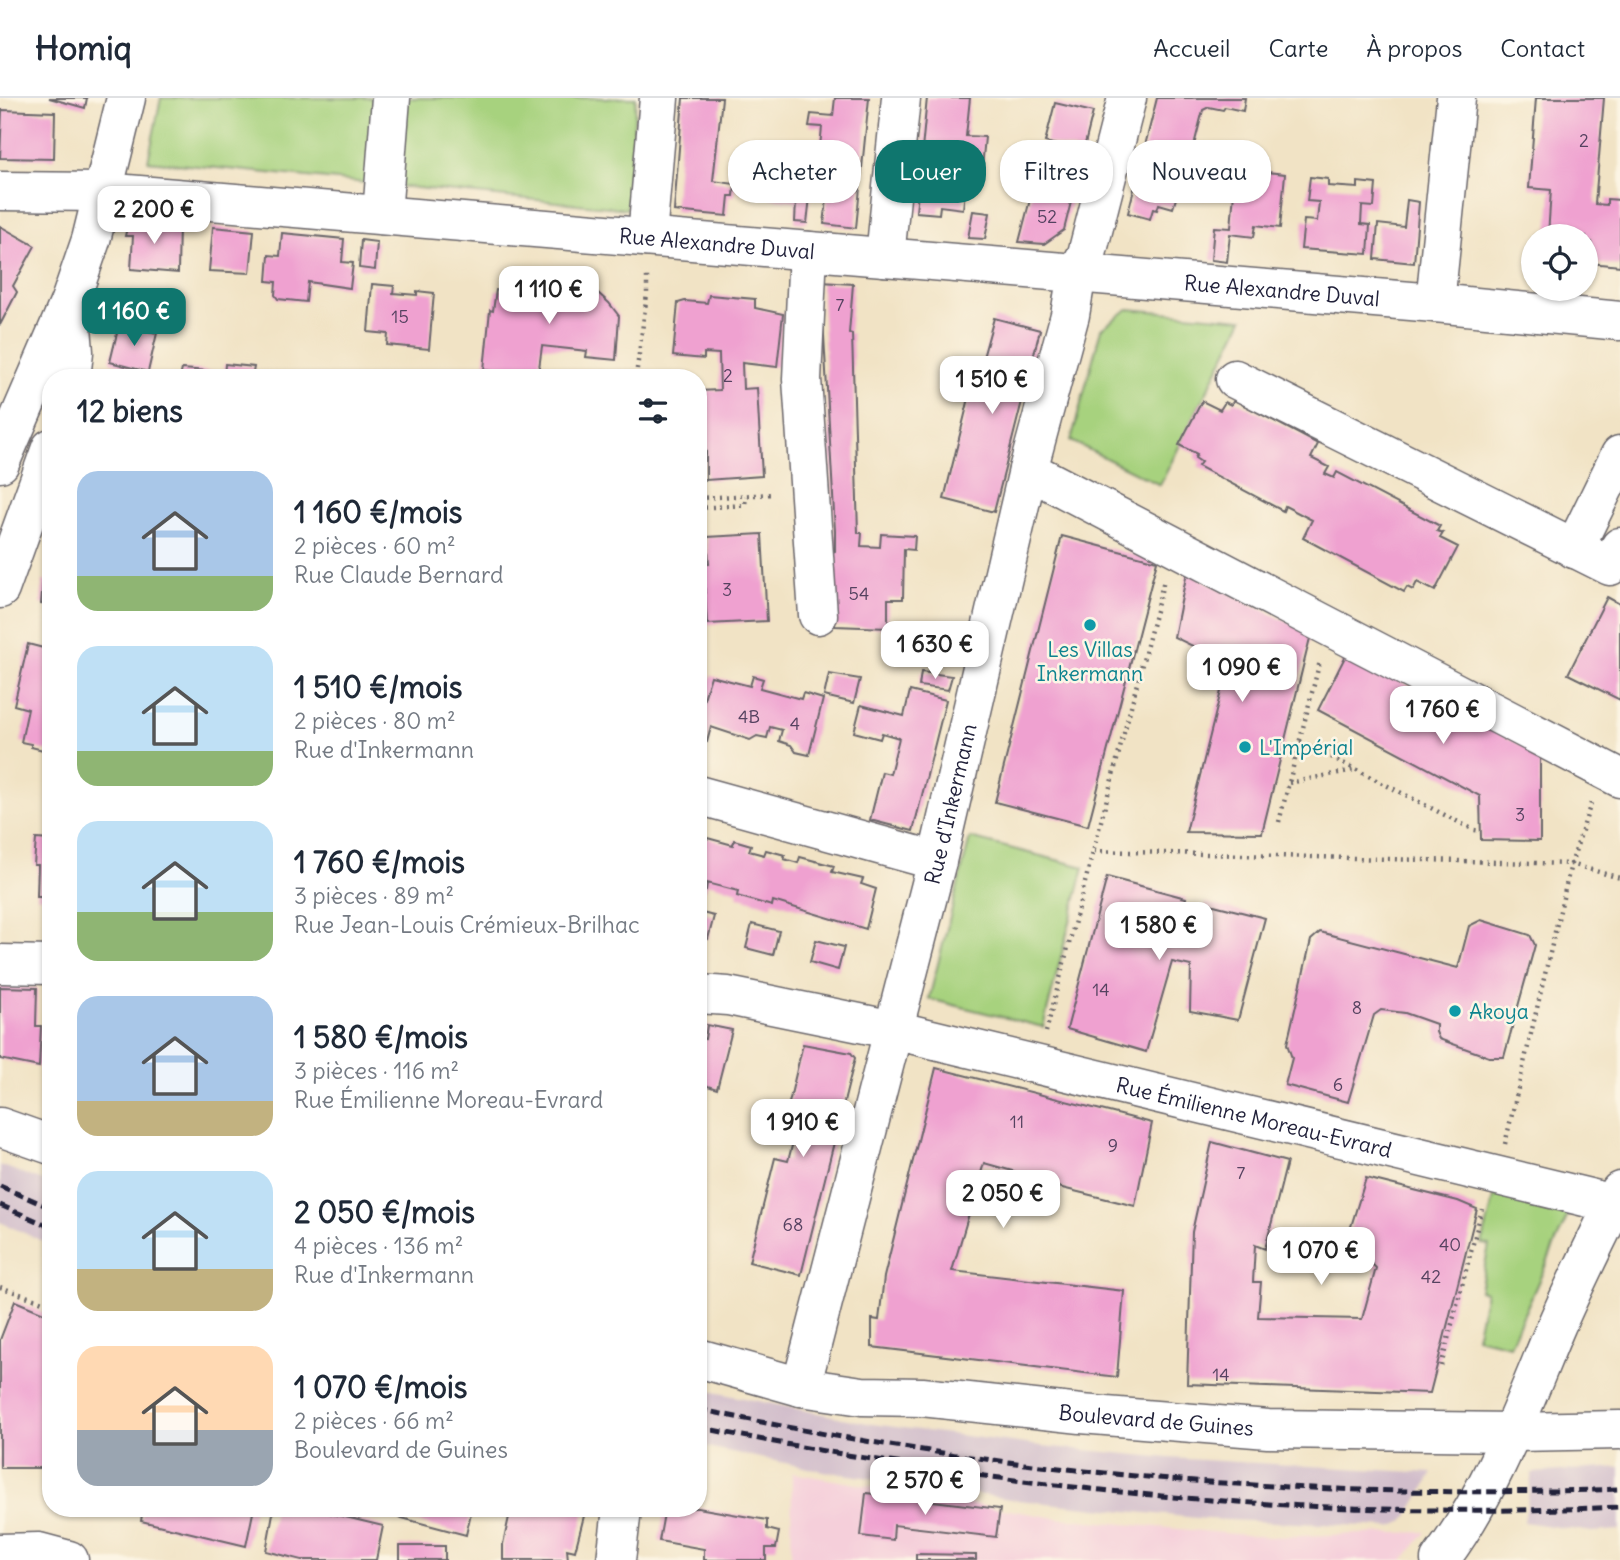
<!DOCTYPE html>
<html lang="fr">
<meta charset="utf-8">
<style>
:root{--surface:#fff;--page:#f6f6f7;--text:#1f2937;--muted:#747a83;--line:#e0e1e3;--accent:#0f766e}
body{margin:0;font-family:Delius,sans-serif;background:var(--page);color:var(--text);height:100vh;display:flex;flex-direction:column;font-size:26px;white-space:nowrap}
*{box-sizing:border-box;margin:0}
p{font-size:23px;color:var(--muted)}
.icon{flex:none;width:38px;height:38px;fill:none;stroke:currentColor;stroke-width:2;stroke-linecap:round;stroke-linejoin:round}
.map{position:relative;flex:1;overflow:hidden}
.details{position:absolute;left:42px;top:271px;width:665px;height:1148px;display:flex;flex-direction:column;background:var(--surface);border-radius:28px;box-shadow:0 2px 5px #0004}
.details>*{flex:none}
.hud{position:absolute;left:728px;top:42px;width:665px;height:63px;display:flex;gap:14px}
.fabs{position:absolute;left:1521px;top:126px;display:grid;gap:14px}
.fabs a{display:grid;place-items:center;width:77px;height:77px;border-radius:50%;background:var(--surface);box-shadow:0 2px 5px #0004;font-size:35px}
.price{position:absolute;translate:-50% -60px;padding:0 16px;border-radius:14px;background:#fff;color:#222;font-size:23px;line-height:46px;filter:drop-shadow(0 2px 4px #0008)}
.price::after{content:'';position:absolute;left:50%;top:42px;width:21px;height:16px;margin-left:-10px;background:inherit;clip-path:polygon(0 0,100% 0,50% 100%)}
.price.selected{background:var(--accent);color:#fff}
ul{padding:0;list-style:none}
li{display:flex;align-items:center;gap:21px;height:175px;padding:0 35px}
li span{display:grid;place-items:center;flex:none;width:196px;height:140px;border-radius:21px;color:#555}
li>.icon{margin-inline-start:auto}
span .icon{width:84px;height:84px;fill:#fffc;stroke-width:1}
li b{font-size:30px}
h2{display:flex;justify-content:space-between;align-items:center;height:84px;padding:0 35px;font-size:30px}
.pill{padding:0 24px;border-radius:28px;background:var(--surface);box-shadow:0 2px 5px #0004;font-size:24px;line-height:63px}
.pill.selected{background:var(--accent);color:#fff}
header{display:flex;align-items:center;gap:42px;box-sizing:border-box;height:98px;padding:0 35px;background:var(--surface);border-bottom:2px solid var(--line)}
header strong{font-size:33px}
nav{display:flex;gap:38px;margin-inline-start:auto;font-size:24px}
.map>svg:first-child{display:block}
</style>
<header>
<strong>Homiq</strong>
<nav><a>Accueil</a><a>Carte</a><a>À propos</a><a>Contact</a></nav>
</header>
<div class="map">
<svg width="1620" height="1462" viewBox="0 0 1620 1462">
<rect width="100%" height="100%" fill="#fcf5e5"/>
<filter id="ink" filterUnits="userSpaceOnUse"><feTurbulence type="fractalNoise" baseFrequency=".0143" numOctaves="2"/><feDisplacementMap in="SourceGraphic" scale="14" xChannelSelector="R" yChannelSelector="G"/><feConvolveMatrix kernelMatrix="1 2 1 2 8 2 1 2 1" color-interpolation-filters="sRGB"/></filter>
<filter id="wash" filterUnits="userSpaceOnUse"><feTurbulence type="fractalNoise" baseFrequency=".00686" numOctaves="4" result="noise"/><feDisplacementMap in="SourceGraphic" scale="28" xChannelSelector="R" yChannelSelector="G"/><feGaussianBlur stdDeviation="1.57" result="paint"/><feColorMatrix in="noise" values="0 0 0 0 0 0 0 0 0 0 0 0 0 0 0 0 0 1.4 0 .05"/><feComposite in="paint" operator="in"/></filter>
<g filter="url(#wash)">
<rect width="100%" height="100%" fill="#f1e3c5"/>
<path fill="#f5cfda" d="M792 1375 1056 1420 1269 1439 1426 1434 1403 1462H791Z"/>
<path fill="#d1bdcb" d="M0 1067 51 1086V1147L0 1124Z
M698 1291 872 1326 1042 1348 1169 1360 1433 1375 1405 1423 1391 1429 1206 1421 1017 1402 823 1373 698 1347Z
M1620 1369V1432L1592 1434 1524 1424 1532 1375Z"/>
<path fill="#a7d27e" stroke="#647a5c" stroke-width="2" d="M161 0H636L627 111 148 63Z
M1128 211 1243 221 1160 387 1071 343 1101 231Z
M970 740 1084 769 1043 929 929 901Z
M1495 1096 1569 1115 1510 1247 1476 1239 1486 1194 1480 1192 1489 1147 1482 1146Z"/>
<g id="blocks">
<path fill="#efa1d0" d="M49 0H87L85 10Z
M683 0H722L713 83 735 86 734 98H729L727 118 674 113Z
M835 0H869L856 130 824 126 827 101 810 99 807 125 795 124 796 103 770 100 773 72 817 78 822 29 809 28 811 16 833 18Z
M927 0H970L966 38 985 39 982 70 968 68 963 111 940 108 939 116 916 114Z
M1157 0H1245L1243 13 1225 9 1223 12 1209 9 1203 12 1192 55 1195 62 1209 65 1211 69 1236 75 1237 71 1285 76 1280 130 1256 127 1254 139 1230 136 1227 164 1211 162 1214 129 1231 130 1234 94 1191 83 1189 94 1179 91 1173 110 1159 106 1157 112 1153 111 1150 121 1128 115Z
M1536 0H1604L1595 106 1607 107V101L1620 102V168L1590 165 1592 144 1586 143V138H1548L1551 92 1529 90Z
M1055 5 1093 14 1083 54 1045 44Z
M2 12 55 14 54 61 0 60Z
M1310 79 1328 81V88L1358 90V84L1376 86 1374 109 1362 108 1361 126 1370 127 1368 156 1301 151 1304 122 1317 123 1319 104 1307 103Z
M1033 90 1072 100 1064 132 1044 146 1019 144Z
M1407 102 1419 104 1414 165 1375 161 1378 126 1404 129Z
M973 113 990 115 985 141 968 140Z
M129 121 179 126 178 175 131 171 133 138H125Z
M0 128 35 148 13 188 17 194 0 227Z
M213 129 254 133 250 175 209 173Z
M282 135 344 141 342 164 353 165 350 190 308 184 306 204 278 201 275 197 276 184 267 183 269 157 280 158Z
M361 142 377 144 375 172 359 170Z
M549 182 580 184 581 187 597 194 609 205 619 218 616 262 586 259 587 253 542 248 538 278 484 272 490 212 493 213 496 192 517 193 518 189 547 192Z
M821 184 853 186 849 235 852 236 858 435H862L861 448 880 449 881 436 915 438 914 452 904 451 903 501H888V530L835 528 832 454 835 453V433Z
M372 186 394 188 393 195 417 197V193L434 195 429 251 387 247 388 236 368 234Z
M709 197 755 201V210L783 216 777 269 742 265 743 291 757 290 762 378 706 382V353H698V293L720 292 719 256 704 255V261L673 258 678 205 685 203 707 205Z
M994 220 1040 232 994 414 944 401 971 292H974Z
M119 227 157 235 148 274 110 264Z
M225 266 254 269 252 280H224Z
M182 271 220 274V280H180Z
M1234 302 1318 346 1311 360 1329 369 1325 376 1334 380 1337 374 1440 428 1437 433 1443 435 1440 440 1458 449 1435 493 1417 484 1413 492 1407 489 1404 494 1303 440 1312 422 1285 408 1283 413 1198 368 1201 364 1195 360 1197 356 1179 347 1202 303 1220 312 1225 304 1231 307Z
M762 436 767 523 707 526 703 466H709L707 439Z
M1062 438 1157 463 1088 728 995 704Z
M1187 474 1311 536 1262 735 1186 734 1228 565 1174 539Z
M43 483 51 484V507L41 506Z
M1607 499 1620 506V602L1568 576Z
M28 546 51 552V654L31 649V646L21 644 28 611 14 607Z
M1347 555 1540 657V743L1481 742 1480 698 1318 612Z
M921 574 952 578 948 592 919 588Z
M829 576 860 581 854 605 824 598Z
M711 578 750 588 753 578 763 581 760 590 801 601 803 595 823 601 809 657 796 654 791 647 779 643 782 632 770 629 767 640 757 638 750 642 711 629 707 644 698 641V620Z
M910 593 946 602 913 733 870 722 882 674 890 676 899 640 882 635 880 641 854 634 861 607 904 618Z
M700 738 733 747 734 742 751 747 749 753 764 757 766 752 785 757 784 761 798 765 800 759 834 768 832 774 863 781 861 786 876 791 866 831 773 803 772 808 737 798 738 793 707 785 706 792 698 790Z
M36 741 51 742V799H37L38 767H34Z
M1107 779 1186 800 1180 826 1196 829 1206 805 1265 820 1238 922 1190 913 1191 868 1172 864 1146 954 1067 931Z
M698 814 714 818 708 841 698 838Z
M1481 822 1530 837 1535 847 1504 959H1489L1439 941 1436 934V926L1405 915 1381 912 1374 917 1348 1004 1285 987 1292 960 1287 946 1311 842 1320 834 1458 870 1469 828Z
M752 826 779 833 773 857 746 850Z
M816 842 844 849 838 872 810 864Z
M0 889 37 890 36 928H41L39 969 0 961Z
M707 927 732 932 717 991 698 985V940L705 941Z
M803 946 851 955 855 960 801 1177 749 1164 775 1060 788 1063 793 1044 781 1039Z
M936 970 1152 1025 1135 1108 1050 1087 1034 1079 984 1065 952 1173 1124 1193 1117 1279 872 1249V1221L879 1222 884 1179Z
M1212 1044 1287 1064 1265 1151 1255 1147 1253 1184H1261L1258 1219 1362 1221 1376 1170 1353 1147 1349 1135 1366 1080 1458 1103 1477 1111 1430 1295 1187 1286 1192 1134Z
M15 1203 51 1218V1309L48 1308 47 1370H0V1242Z
M866 1395 1000 1411 996 1439 894 1427 893 1442 861 1438Z
M143 1410H254L246 1448 141 1423Z
M274 1410H308L383 1428 376 1462H302L266 1453Z
M364 1410H472L466 1437Z
M511 1410H586L575 1453 567 1451 568 1462H503V1446Z
M665 1410H698L767 1422V1431L779 1434 776 1450H766V1462H704V1451L659 1443Z
M400 1448H445V1462H400Z
M916 1456 976 1457V1462H916Z"/>
</g>
</g>
<g filter="url(#ink)">
<use href="#blocks" fill-opacity="0" stroke="#6a666b" stroke-width="2"/>
<g fill="none" stroke-linecap="round" stroke-linejoin="round">
<g stroke="#6a666b" stroke-width="41">
<g id="minor">
<path id="s1" d="M0 93 103 94 1435 205 1620 223"/>
<path d="M382 117 391 0"/>
<path d="M647 139 659 0"/>
<path d="M808 153 802 281 818 517"/>
<path d="M885 159 901 0"/>
<path d="M70 203 74 254 71 280"/>
<path d="M1435 205 1456 0"/>
<path d="M1235 281 1610 468 1620 449"/>
<path d="M1028 372 1620 680"/>
<path d="M1574 451 1620 357"/>
<path d="M0 491 51 350"/>
<path d="M698 697 937 763"/>
<path d="M0 866 51 867"/>
<path id="s2" d="M698 896 728 898 894 932 1614 1106"/>
<path d="M0 1029 51 1047"/>
<path id="s3" d="M698 1260 801 1289 862 1298 922 1299 1081 1316 1268 1331 1514 1334 1620 1332"/>
<path id="s4" d="M801 1289 937 763 1028 372 1070 217 1077 175 1087 156 1127 0"/>
<path d="M0 1455 39 1454 69 1462"/>
<path d="M616 1462 622 1411"/>
<path d="M1440 1462C1492 1393 1521 1312 1554 1233 1574 1186 1598 1140 1620 1093"/>
</g>
</g>
<g stroke="#6a666b" stroke-width="41">
<path id="major" d="M0 365 70 203 91 142 126 0"/>
</g>
<path stroke="#6a666b" stroke-width="4.5" stroke-dasharray="2 5" stroke-linecap="butt" d="M636 278 647 196V175
M698 400 774 396
M698 410 745 407 746 398
M1300 643 1474 732 1481 733
M1289 685 1354 672
M1279 724 1320 563
M1094 753 1571 766 1620 780
M1046 934 1164 482
M1505 1046 1571 766 1591 705
M0 1189 51 1207
M1441 1268 1482 1111"/>
<use href="#minor" stroke="#fff" stroke-width="38"/>
<use href="#major" stroke="#fff" stroke-width="38"/>
<path stroke="#22223b" stroke-width="5" stroke-dasharray="10 5" stroke-linecap="butt" d="M0 1088 51 1110
M0 1107 51 1129
M698 1311C1000 1376 1312 1403 1620 1391
M698 1329C1001 1391 1311 1423 1620 1409"/>
</g>
</g>
<g fill="#0f9aa8" stroke="#fcf5e5" stroke-width="2.5">
<circle cx="1090" cy="527" r="7"/>
<circle cx="1245" cy="649" r="7"/>
<circle cx="1455" cy="913" r="7"/>
</g>
<g text-anchor="middle" dominant-baseline="central" stroke-width="5" stroke-linejoin="round" paint-order="stroke">
<g font-size="18" fill="#554260">
<text x="1584" y="42">2</text>
<text x="1047" y="118">52</text>
<text x="840" y="206">7</text>
<text x="400" y="218">15</text>
<text x="728" y="277">2</text>
<text x="727" y="491">3</text>
<text x="859" y="495">54</text>
<text x="749" y="618">4B</text>
<text x="795" y="625">4</text>
<text x="1520" y="716">3</text>
<text x="1101" y="891">14</text>
<text x="1357" y="909">8</text>
<text x="1338" y="986">6</text>
<text x="1017" y="1023">11</text>
<text x="1113" y="1047">9</text>
<text x="1241" y="1074">7</text>
<text x="793" y="1126">68</text>
<text x="1450" y="1146">40</text>
<text x="1431" y="1178">42</text>
<text x="1221" y="1276">14</text>
</g>
<g font-size="21" fill="#22223b" stroke="#fcf5e5">
<text stroke="none"><textPath href="#s1" startOffset="719">Rue Alexandre Duval</textPath></text>
<text stroke="none"><textPath href="#s1" startOffset="1286">Rue Alexandre Duval</textPath></text>
<text stroke="none"><textPath href="#s4" startOffset="602">Rue d'Inkermann</textPath></text>
<text stroke="none"><textPath href="#s2" startOffset="570">Rue Émilienne Moreau-Evrard</textPath></text>
<text stroke="none"><textPath href="#s3" startOffset="464">Boulevard de Guines</textPath></text>
</g>
<g font-size="21" fill="#0d838f" stroke="#fcf5e5" text-anchor="start">
<text x="1090" y="551" text-anchor="middle">Les Villas<tspan x="1090" dy="24">Inkermann</tspan></text>
<text x="1259" y="649">L'Impérial</text>
<text x="1469" y="913">Akoya</text>
</g>
</g>
</svg>
<div class="fabs">
<a><svg class="icon" aria-label="locate" viewBox="0 0 24 24"><circle cx="12" cy="12" r="6"/><path d="M12 2v4M12 18v4M2 12h4M18 12h4"/></svg></a>
</div>
<b class="price" style="left:154px;top:148px">2 200 €</b>
<b class="price" style="left:549px;top:228px">1 110 €</b>
<b class="price selected" style="left:134px;top:250px">1 160 €</b>
<b class="price" style="left:992px;top:318px">1 510 €</b>
<b class="price" style="left:935px;top:583px">1 630 €</b>
<b class="price" style="left:1242px;top:606px">1 090 €</b>
<b class="price" style="left:1443px;top:648px">1 760 €</b>
<b class="price" style="left:1159px;top:864px">1 580 €</b>
<b class="price" style="left:803px;top:1061px">1 910 €</b>
<b class="price" style="left:1003px;top:1132px">2 050 €</b>
<b class="price" style="left:1321px;top:1189px">1 070 €</b>
<b class="price" style="left:925px;top:1419px">2 570 €</b>
<div class="hud">
<a class="pill">Acheter</a>
<a class="pill selected">Louer</a>
<a class="pill">Filtres</a>
<a class="pill">Nouveau</a>
</div>
<section class="details">
<h2>12 biens<svg class="icon" aria-label="filters" viewBox="0 0 24 24"><path d="M4 7h16M4 17h16"/><circle cx="9" cy="7" r="2"/><circle cx="15" cy="17" r="2"/></svg></h2>
<ul>
<li><span style="background:linear-gradient(#a9c7e8 75%,#8fb573 0)"><svg class="icon" aria-label="home" viewBox="0 0 24 24"><path d="M3 11l9-7 9 7M6 9v11h12V9"/></svg></span><div><b>1 160 €/mois</b><p>2 pièces · 60 m²</p><p>Rue Claude Bernard</p></div></li>
<li><span style="background:linear-gradient(#bfe0f5 75%,#8fb573 0)"><svg class="icon" aria-label="home" viewBox="0 0 24 24"><path d="M3 11l9-7 9 7M6 9v11h12V9"/></svg></span><div><b>1 510 €/mois</b><p>2 pièces · 80 m²</p><p>Rue d'Inkermann</p></div></li>
<li><span style="background:linear-gradient(#bfe0f5 65%,#8fb573 0)"><svg class="icon" aria-label="home" viewBox="0 0 24 24"><path d="M3 11l9-7 9 7M6 9v11h12V9"/></svg></span><div><b>1 760 €/mois</b><p>3 pièces · 89 m²</p><p>Rue Jean-Louis Crémieux-Brilhac</p></div></li>
<li><span style="background:linear-gradient(#a9c7e8 75%,#c2b280 0)"><svg class="icon" aria-label="home" viewBox="0 0 24 24"><path d="M3 11l9-7 9 7M6 9v11h12V9"/></svg></span><div><b>1 580 €/mois</b><p>3 pièces · 116 m²</p><p>Rue Émilienne Moreau-Evrard</p></div></li>
<li><span style="background:linear-gradient(#bfe0f5 70%,#c2b280 0)"><svg class="icon" aria-label="home" viewBox="0 0 24 24"><path d="M3 11l9-7 9 7M6 9v11h12V9"/></svg></span><div><b>2 050 €/mois</b><p>4 pièces · 136 m²</p><p>Rue d'Inkermann</p></div></li>
<li><span style="background:linear-gradient(#ffd9b3 60%,#9aa5b1 0)"><svg class="icon" aria-label="home" viewBox="0 0 24 24"><path d="M3 11l9-7 9 7M6 9v11h12V9"/></svg></span><div><b>1 070 €/mois</b><p>2 pièces · 66 m²</p><p>Boulevard de Guines</p></div></li>
</ul>
</section>
</div>
